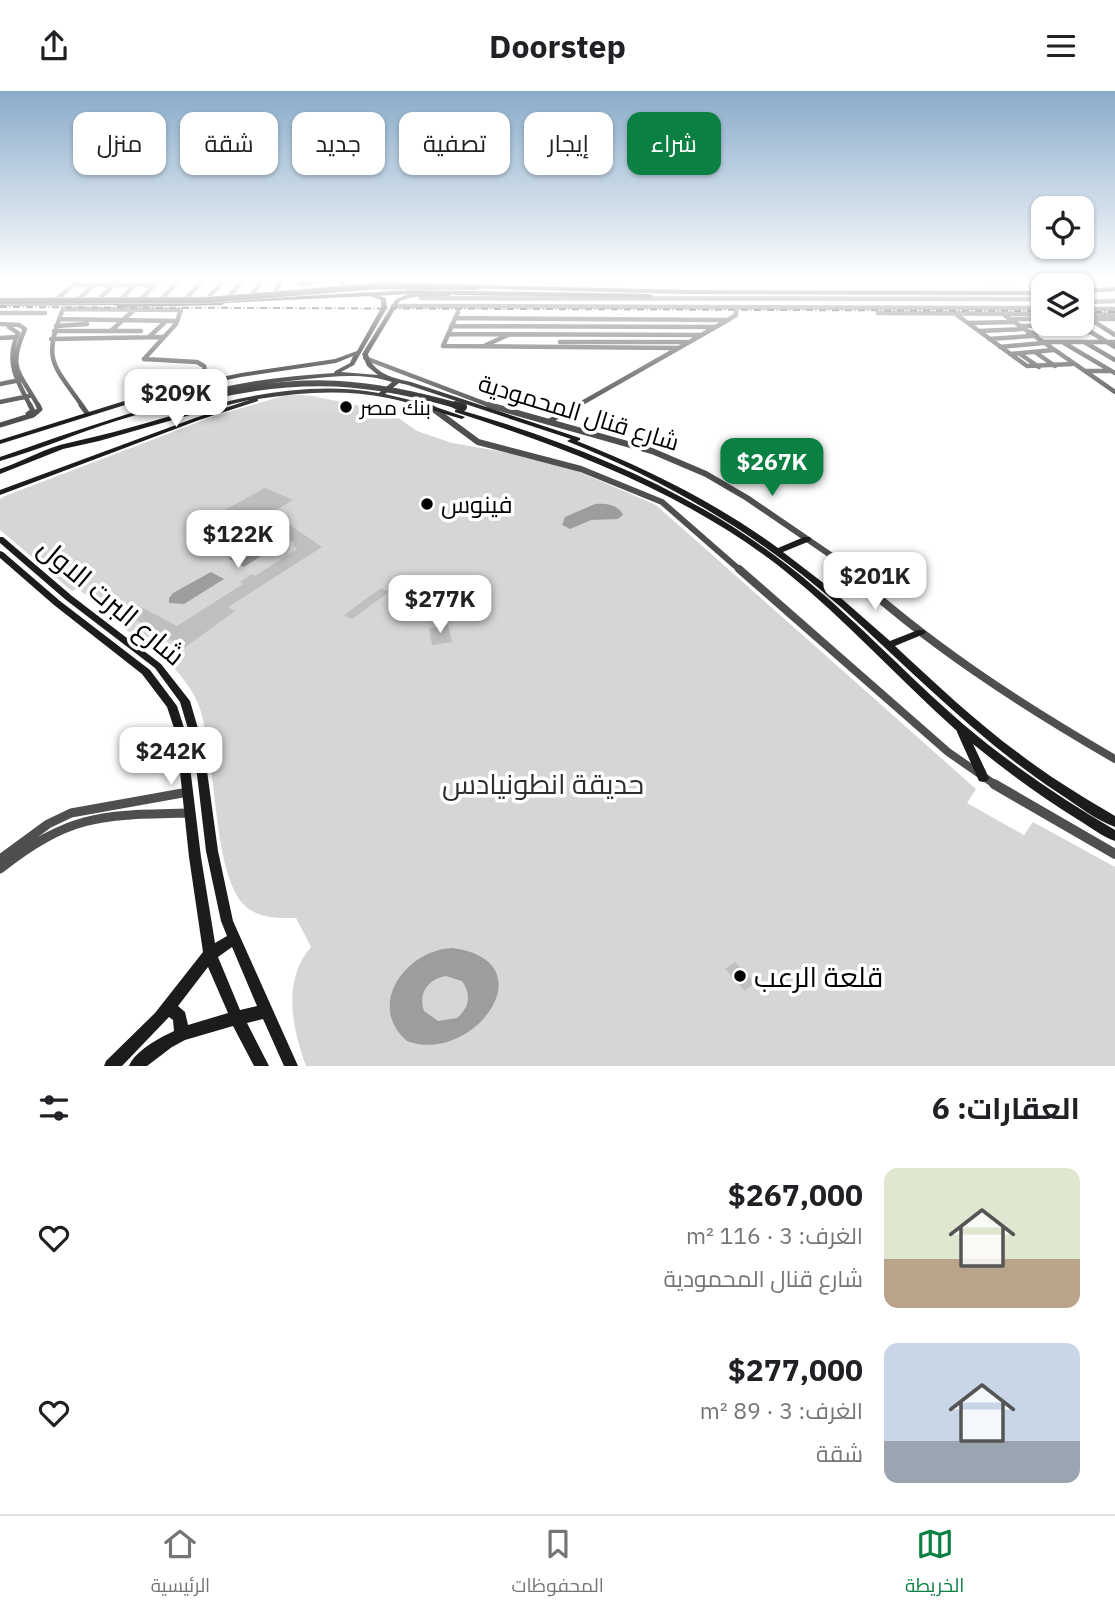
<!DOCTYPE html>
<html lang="ar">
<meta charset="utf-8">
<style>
:root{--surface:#fff;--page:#f6f6f6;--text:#202124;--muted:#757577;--line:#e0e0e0;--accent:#0b8043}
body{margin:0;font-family:"IBM Plex Sans",Cairo,sans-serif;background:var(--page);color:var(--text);direction:rtl;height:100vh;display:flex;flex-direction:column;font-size:26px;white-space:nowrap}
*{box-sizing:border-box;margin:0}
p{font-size:23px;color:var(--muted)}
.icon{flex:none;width:38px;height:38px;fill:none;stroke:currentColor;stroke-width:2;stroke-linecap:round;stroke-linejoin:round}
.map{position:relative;height:975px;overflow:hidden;direction:ltr}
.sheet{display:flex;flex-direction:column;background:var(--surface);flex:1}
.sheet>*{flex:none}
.banner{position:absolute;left:21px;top:21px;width:700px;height:63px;direction:rtl;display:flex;gap:14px}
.fabs{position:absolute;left:1031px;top:105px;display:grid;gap:14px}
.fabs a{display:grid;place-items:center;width:63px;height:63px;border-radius:14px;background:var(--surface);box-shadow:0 2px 5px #0004;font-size:35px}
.price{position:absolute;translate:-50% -60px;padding:0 16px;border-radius:14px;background:#fff;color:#222;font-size:23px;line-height:46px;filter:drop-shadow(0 2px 4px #0008)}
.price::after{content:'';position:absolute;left:50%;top:42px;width:21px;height:16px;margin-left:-10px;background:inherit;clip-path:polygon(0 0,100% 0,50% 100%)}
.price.on{background:var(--accent);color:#fff}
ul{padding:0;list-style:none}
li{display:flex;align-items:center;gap:21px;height:175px;padding:0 35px}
li span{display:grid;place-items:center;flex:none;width:196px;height:140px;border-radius:14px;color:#555}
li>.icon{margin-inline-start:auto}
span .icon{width:84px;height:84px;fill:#fffc;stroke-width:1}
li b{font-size:30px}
h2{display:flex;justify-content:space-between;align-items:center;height:84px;padding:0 35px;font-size:30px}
.chip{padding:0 24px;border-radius:14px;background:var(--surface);box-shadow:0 2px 5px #0004;font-size:24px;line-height:63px}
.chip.on{background:var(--accent);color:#fff}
header{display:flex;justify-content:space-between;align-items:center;height:91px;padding:0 35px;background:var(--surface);font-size:32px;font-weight:700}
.tabs{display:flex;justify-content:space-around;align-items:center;height:98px;border-top:2px solid var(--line);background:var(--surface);font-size:19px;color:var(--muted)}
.tabs a{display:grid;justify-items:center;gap:4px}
.tabs .on{color:var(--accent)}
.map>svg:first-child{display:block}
</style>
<header><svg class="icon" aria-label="menu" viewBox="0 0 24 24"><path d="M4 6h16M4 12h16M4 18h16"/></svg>Doorstep<svg class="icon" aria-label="share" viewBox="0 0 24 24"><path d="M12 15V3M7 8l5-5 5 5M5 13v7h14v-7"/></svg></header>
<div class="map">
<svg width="1115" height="975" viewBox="0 0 1115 975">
<rect width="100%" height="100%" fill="#fff"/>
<path fill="#d6d6d6" d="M289 303 313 305 384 320 382 323 397 326 417 340 452 352 527 365 575 379 656 414 976 698 967 712 1024 744 1033 731 1115 776V975H306C292 937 282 889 311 856L296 827C280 827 263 828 249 818 209 790 219 656 196 608 176 567 132 544 97 519L100 514 78 498 72 500 0 439V408L5 405 212 326Z"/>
<path fill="#9d9d9d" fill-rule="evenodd" d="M595 413C606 412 619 414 623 424L618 428 591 429 570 438 562 434 565 426Z
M258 451 272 458 244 476 229 468Z
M211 481 224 488 184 513 169 512V507L173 502Z
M453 857C550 871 472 975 407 950 365 914 407 858 453 857ZM446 885 462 890C472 904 469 917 457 927L438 930 424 920C418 902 428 888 446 885Z"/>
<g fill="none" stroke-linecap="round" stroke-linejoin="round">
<path stroke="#9d9d9d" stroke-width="5" d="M986 189H1012
M1045 189H1067"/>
</g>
<path fill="#bfbfbf" d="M265 397 293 409 272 422 322 456 228 516 235 520 184 557 128 524 141 516 177 535 243 493 240 491 252 483 255 485 297 458 293 453 295 452 223 420Z
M381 497 389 501 352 528 344 524Z
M448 534 452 551 432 554 429 537Z
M735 871 755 892 745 900 725 878Z"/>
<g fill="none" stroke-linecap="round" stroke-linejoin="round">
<g stroke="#dbdbdb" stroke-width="1">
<path id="trunk" d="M390 192 688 199 1043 200V204L688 203 392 195 390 194Z
M1115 196V200L1082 202V198Z
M412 199 650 203 653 205 650 207 412 203 225 212 222 214 118 216 115 214 0 215V211L122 210 125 212 214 210Z"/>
</g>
<path stroke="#4f4f4f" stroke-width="4.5" d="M339 189 345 195
M300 193 329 189
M73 194H155
M273 204 282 189
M251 205 263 189
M228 207 243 189
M421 207 1043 208
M57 208 79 189
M79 208 99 189
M99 208 119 189
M121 208 139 189
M141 208 159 189
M162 208 179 189
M186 208 203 189
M207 208 224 189
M1082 211 1115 210
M393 215 1043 217
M1082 218H1115
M458 221 443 255 679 257
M0 222H45
M878 222 1043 223
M1003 223 1115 301
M1082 223 1115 224
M957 224 1027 275 1072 273
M455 227 728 229
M59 228 177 230
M1009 228H1043
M1082 228H1115
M1090 228 1115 244
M969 232 1012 231
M0 233 19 234 25 238C7 278 19 280 39 316
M1078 233 1115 256
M56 235 87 233
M451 235 716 236
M1019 235 1080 234
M9 236 18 242C5 271 17 290 31 316
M112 239 135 218
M54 240H141
M979 240 1022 238
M1028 242 1091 241
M448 243 702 244
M149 246 166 230
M0 247 17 246
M51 248 163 246
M989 248 1032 245
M560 251H687
M1043 251H1115
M1064 252 1115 282
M1086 252 1115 269
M486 254 508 244
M1000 256 1043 252
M1035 261 1055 275
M1010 263 1053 259
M1020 263 1039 276
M144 268 197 271 204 275 207 290
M1085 280H1110
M0 293 20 289
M0 311 29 305
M83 316C53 273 42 270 63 218L181 219 176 233 144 268
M575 316 728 229 736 224V221"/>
<path stroke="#4f4f4f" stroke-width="5" d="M81 314 87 322
M28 323 33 320 30 314
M548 331 578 314
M0 334 33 324 40 318 38 314"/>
<path stroke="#4f4f4f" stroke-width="9" d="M0 768 48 733 71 722 188 701
M0 778C71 722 103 724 190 722"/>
<path stroke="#4f4f4f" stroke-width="4.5" d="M365 267 494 316"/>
<path stroke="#4f4f4f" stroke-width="6" d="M489 314 652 360 706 383 747 407 832 465 848 480
M432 317 478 351 581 378 662 411 741 480"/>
<path stroke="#4f4f4f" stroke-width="8" d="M739 478 948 661 997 695
M846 478C927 553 1020 613 1115 668"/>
<path stroke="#4f4f4f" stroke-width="10" d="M994 693 1115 763"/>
<path fill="#1c1c1c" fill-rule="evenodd" d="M369 201 386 207 387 217 354 274 341 281 378 284 367 275 362 263 396 208 412 202H451L452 203 449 205 413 206 400 210 368 263C373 283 394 287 411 291L580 347V349L577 350C648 378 716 412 778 457L804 446H810L811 448 810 450 783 461 826 494 890 550 918 539H924L926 541 924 543 895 555C936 593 976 631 1021 664 1051 687 1083 706 1115 725V736C1096 729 1078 715 1060 703 980 651 914 582 843 518 761 445 671 392 569 351L567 350 571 348 408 294 399 292 385 303 427 313 465 326 462 328C437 321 413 312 388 307 345 298 301 301 258 308V310L199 329 0 404V399L195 327 249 309 211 318 99 350 63 358 0 383V378C20 371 40 360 60 354 83 348 108 343 132 336 213 313 295 287 379 302L392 291C365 282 335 285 307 288 242 294 179 311 116 330 77 342 39 359 0 370V366C72 341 143 316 217 298 255 288 295 285 334 282L335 280 350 272 353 265 336 272 241 286 157 304 0 353V349L156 300 241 282 335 268 357 260 381 217V209L367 204V202Z
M457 318C575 352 693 400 790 476 852 524 904 582 963 633 1010 673 1062 708 1115 739V750C1101 745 1089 735 1077 728 1040 705 1006 680 973 653L989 687 987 690 983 691 979 690 957 641V640C899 588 846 529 785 480 688 403 572 359 455 321V319Z
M0 446H3L72 505 161 573 190 610 204 658 218 760 233 830 298 975H284L263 928 247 932 269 975H254L233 935 185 949 172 956 147 975H129C135 960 159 947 174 940L173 929 169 926 122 975H104L106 970 155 922 203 861 189 766 176 643 167 616 142 583 54 514 0 467V460L3 461 60 510 150 579 177 615 186 643 201 766 215 852 227 845 221 830 206 760 194 658 180 611 155 577 66 509 0 452ZM232 856 257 915 240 919 218 866ZM208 876 228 922 188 934 185 921 178 915Z"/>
<use href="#trunk" fill="#000" fill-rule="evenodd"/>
<path stroke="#000" stroke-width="2" stroke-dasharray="7 2.5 1 2.5" stroke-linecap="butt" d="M0 216 1043 220
M1082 221H1115"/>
<g stroke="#dbdbdb" stroke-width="7" stroke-linecap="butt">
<path id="trunk-bridge" d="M0 210 208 209 377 195 476 196"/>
</g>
<path stroke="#1c1c1c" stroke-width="6" d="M208 306C304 284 368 289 462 316"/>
<path stroke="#1c1c1c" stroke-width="8" d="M456 314 463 316"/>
<use href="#trunk-bridge" stroke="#000" stroke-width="6"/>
</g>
<linearGradient id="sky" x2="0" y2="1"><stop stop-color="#8aabca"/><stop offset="0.58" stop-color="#fff"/><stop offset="1" stop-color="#fff" stop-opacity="0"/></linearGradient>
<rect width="1115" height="326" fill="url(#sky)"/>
<g fill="#000" stroke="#fff" stroke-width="2.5">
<circle cx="346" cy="316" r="7"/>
<circle cx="427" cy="413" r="7"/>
<circle cx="740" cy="885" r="7"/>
</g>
<g text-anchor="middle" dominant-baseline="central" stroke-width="7" stroke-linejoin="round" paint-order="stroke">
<g font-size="21" fill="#000" stroke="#fff" text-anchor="start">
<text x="360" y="316">بنك مصر</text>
</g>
<g font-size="24" fill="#000" stroke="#fff">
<text transform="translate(579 321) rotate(17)">شارع قنال المحمودية</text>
</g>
<g font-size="24" fill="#000" stroke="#fff" text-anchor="start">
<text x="441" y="413">فينوس</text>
</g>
<g font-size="28" fill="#000" stroke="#fff">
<text transform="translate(112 510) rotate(40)">شارع البرت الاول</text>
</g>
<g font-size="28" fill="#2d2d2d" stroke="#fff">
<text x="543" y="692">حديقة انطونيادس</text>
</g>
<g font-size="28" fill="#000" stroke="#fff" text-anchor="start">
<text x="754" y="885">قلعة الرعب</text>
</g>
</g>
</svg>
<div class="fabs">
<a><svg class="icon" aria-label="locate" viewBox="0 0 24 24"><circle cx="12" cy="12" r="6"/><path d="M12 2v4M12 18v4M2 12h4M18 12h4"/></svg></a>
<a><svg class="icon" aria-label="layers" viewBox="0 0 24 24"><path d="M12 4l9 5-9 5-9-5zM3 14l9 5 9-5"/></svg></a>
</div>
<b class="price" style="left:176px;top:338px">$209K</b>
<b class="price on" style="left:772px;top:407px">$267K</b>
<b class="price" style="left:238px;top:479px">$122K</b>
<b class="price" style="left:875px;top:521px">$201K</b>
<b class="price" style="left:440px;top:544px">$277K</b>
<b class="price" style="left:171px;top:696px">$242K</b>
<div class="banner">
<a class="chip on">شراء</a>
<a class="chip">إيجار</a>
<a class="chip">تصفية</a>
<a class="chip">جديد</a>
<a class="chip">شقة</a>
<a class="chip">منزل</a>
</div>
</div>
<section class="sheet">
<h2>العقارات: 6<svg class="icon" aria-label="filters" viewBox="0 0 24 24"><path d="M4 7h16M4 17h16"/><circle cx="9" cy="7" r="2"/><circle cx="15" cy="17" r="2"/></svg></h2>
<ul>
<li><span style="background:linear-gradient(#dfe7d0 65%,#b9a48a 0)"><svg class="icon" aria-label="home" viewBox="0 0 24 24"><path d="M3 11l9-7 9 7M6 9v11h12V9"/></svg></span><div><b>$267,000</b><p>الغرف: 3 · 116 m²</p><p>شارع قنال المحمودية</p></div><svg class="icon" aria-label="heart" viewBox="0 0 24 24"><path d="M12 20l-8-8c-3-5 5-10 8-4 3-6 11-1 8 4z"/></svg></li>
<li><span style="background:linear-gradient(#c9d6e8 70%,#9aa5b1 0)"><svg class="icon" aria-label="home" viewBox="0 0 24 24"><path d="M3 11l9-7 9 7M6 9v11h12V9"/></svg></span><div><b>$277,000</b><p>الغرف: 3 · 89 m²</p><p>شقة</p></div><svg class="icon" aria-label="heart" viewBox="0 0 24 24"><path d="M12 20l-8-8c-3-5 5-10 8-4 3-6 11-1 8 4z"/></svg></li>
</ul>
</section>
<nav class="tabs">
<a class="on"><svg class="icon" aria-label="map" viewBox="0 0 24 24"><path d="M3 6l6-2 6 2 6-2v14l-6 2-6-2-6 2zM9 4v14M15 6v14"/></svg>الخريطة</a>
<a><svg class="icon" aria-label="saved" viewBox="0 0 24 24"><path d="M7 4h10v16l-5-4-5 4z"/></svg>المحفوظات</a>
<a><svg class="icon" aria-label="home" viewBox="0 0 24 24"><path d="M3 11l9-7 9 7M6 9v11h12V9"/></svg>الرئيسية</a>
</nav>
